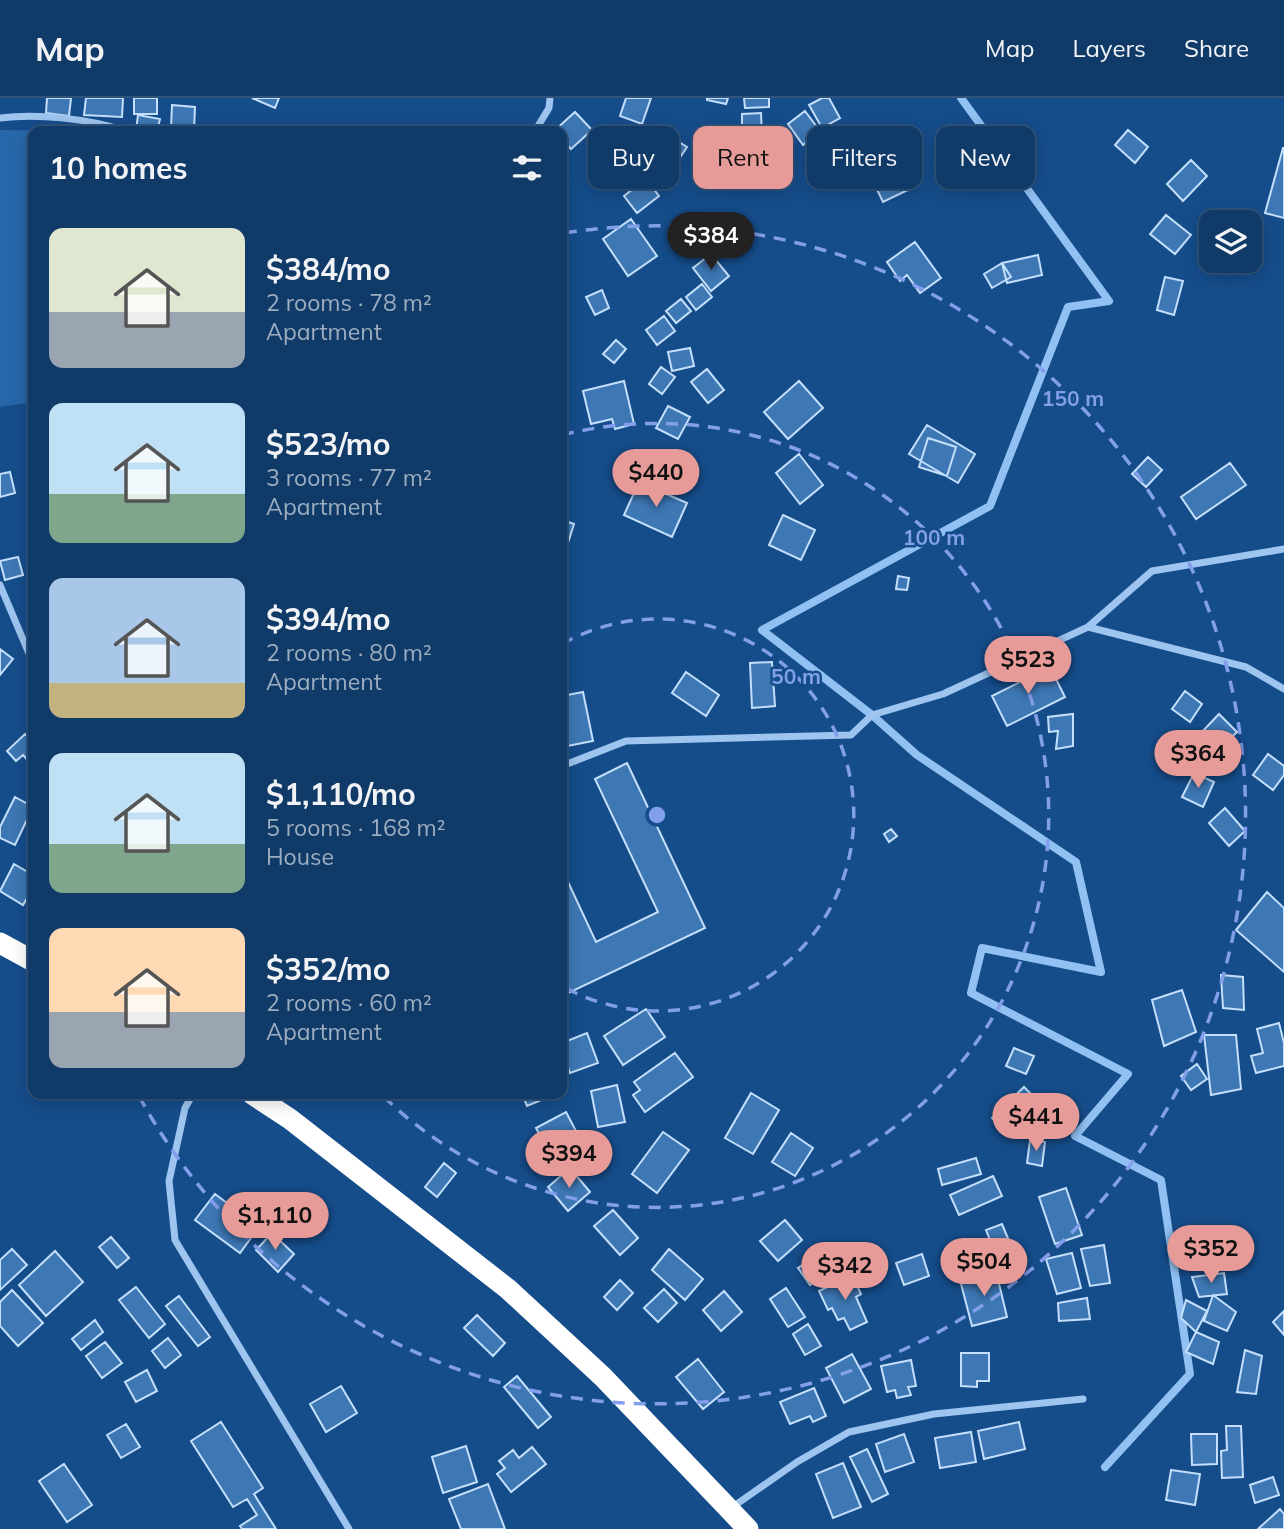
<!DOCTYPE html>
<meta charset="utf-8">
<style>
:root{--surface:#103a68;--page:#1e4571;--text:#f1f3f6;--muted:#9cadc0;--line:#30547c;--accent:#e69b98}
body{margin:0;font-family:Mulish,sans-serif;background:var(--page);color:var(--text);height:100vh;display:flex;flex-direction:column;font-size:26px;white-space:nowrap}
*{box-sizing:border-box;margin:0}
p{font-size:23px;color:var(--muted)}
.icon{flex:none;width:38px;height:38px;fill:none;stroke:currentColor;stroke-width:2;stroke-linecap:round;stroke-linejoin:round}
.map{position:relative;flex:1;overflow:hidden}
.sheet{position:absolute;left:28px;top:28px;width:539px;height:973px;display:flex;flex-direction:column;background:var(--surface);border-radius:14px;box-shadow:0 4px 18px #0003,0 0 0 2px var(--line)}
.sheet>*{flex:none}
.guide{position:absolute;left:588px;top:28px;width:590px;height:63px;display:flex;gap:14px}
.tools{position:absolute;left:1199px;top:112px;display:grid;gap:14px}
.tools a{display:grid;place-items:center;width:63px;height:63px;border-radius:14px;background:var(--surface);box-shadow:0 4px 18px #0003,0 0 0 2px var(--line);font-size:35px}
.price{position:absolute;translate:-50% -60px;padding:0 16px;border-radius:24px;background:var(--accent);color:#111;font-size:23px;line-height:46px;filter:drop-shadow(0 2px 4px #0008)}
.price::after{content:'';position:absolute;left:50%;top:42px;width:21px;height:16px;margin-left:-10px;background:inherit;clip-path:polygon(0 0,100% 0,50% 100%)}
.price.active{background:#222;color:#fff}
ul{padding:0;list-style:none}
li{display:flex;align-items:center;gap:21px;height:175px;padding:0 21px}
li span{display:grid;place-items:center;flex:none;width:196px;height:140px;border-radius:14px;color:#555}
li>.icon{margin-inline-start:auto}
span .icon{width:84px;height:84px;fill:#fffc;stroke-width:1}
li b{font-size:30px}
h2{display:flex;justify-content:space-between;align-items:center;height:84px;padding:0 21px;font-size:30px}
.pill{padding:0 24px;border-radius:14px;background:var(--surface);box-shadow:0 4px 18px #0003,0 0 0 2px var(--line);font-size:24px;line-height:63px}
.pill.active{background:var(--accent);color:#111}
header{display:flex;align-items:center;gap:42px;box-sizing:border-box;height:98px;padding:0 35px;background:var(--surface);border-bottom:2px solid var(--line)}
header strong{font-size:33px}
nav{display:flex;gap:38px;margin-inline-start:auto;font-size:24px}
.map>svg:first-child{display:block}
</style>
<header>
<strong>Map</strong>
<nav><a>Map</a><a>Layers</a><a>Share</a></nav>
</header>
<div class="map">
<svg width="1284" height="1431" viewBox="0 0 1284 1431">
<rect width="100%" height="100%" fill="#154d8b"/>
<path fill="#2767a9" d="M0 32 71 33H33V304L0 309Z"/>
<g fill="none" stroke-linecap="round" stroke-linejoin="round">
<path stroke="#90c1f2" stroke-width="8" d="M961 0 1109 203 1068 209 990 408 762 532 872 617 917 657 1076 764 1101 874 982 850 971 895 1128 976 1075 1038 1161 1082 1190 1276 1105 1369"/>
</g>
<path fill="#3d77b4" stroke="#c4dffb" stroke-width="2" d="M47 0H71L69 18 46 15Z
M86 0H123L122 19 84 17Z
M134 0H157V16H134Z
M252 0H279L275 10Z
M626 0H651L642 26 620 18Z
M707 0H728L726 6 707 2Z
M744 0H769V9L745 10Z
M822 0H829L840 20 822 30 809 7Z
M172 7 195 9 194 33H164L165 30H171Z
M805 13 820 33 803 47 788 26Z
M575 14 592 32 571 51 562 41V33H554Z
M761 15 762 39H742V16Z
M138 17 160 21 157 33 136 32Z
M660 32 687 49 673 70 660 62 662 58 649 50Z
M1128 32 1148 49 1135 65 1115 47Z
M1283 50H1284V120L1265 115Z
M1191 62 1207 78 1183 103 1167 86Z
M897 64 910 91 883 104 870 77Z
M646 81 659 98 637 115 624 98Z
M1166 117 1191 137 1175 156 1150 136Z
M631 121 657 158 628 178 603 141Z
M915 144 941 180 920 195 907 177 900 183 887 164Z
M711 156 729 178 711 193 693 170Z
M1038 157 1042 177 1007 185 1002 165Z
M1002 165 1011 179 992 190 984 176Z
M1165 179 1183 183 1174 217 1157 212Z
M702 186 712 199 696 212 686 199Z
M602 192 609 210 595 217 586 199Z
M681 201 691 213 676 225 666 213Z
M664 218 675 233 657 247 646 232Z
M616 242 626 251 614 265 603 256Z
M690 250 694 268 672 273 668 254Z
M661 269 675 279 662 296 649 286Z
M707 271 724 292 708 305 691 284Z
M624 283 634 326 615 331 612 321 591 326 583 293Z
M799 283 823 310 788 341 764 314Z
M668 308 690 319 678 341 656 330Z
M927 327 975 356 958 385 909 356Z
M928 340 956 349 947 378 919 369Z
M799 356 823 387 800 406 776 375Z
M1148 359 1162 372 1146 389 1132 376Z
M1230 365 1246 387 1196 421 1181 399Z
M10 374 15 395 0 399V376Z
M639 384 687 405 672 439 624 417Z
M783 417 815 432 801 462 769 447Z
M562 422 574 426 562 464Z
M18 459 23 477 5 482 0 463Z
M898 478 909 480 907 492 896 491Z
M0 551 13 561 0 577Z
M772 564 775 608 752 610 750 565Z
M1050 569 1065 599 1007 628 992 598Z
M686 574 719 597 706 618 672 595Z
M1185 593 1202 606 1190 624 1172 611Z
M583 594 593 643 562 649V598Z
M1073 616V648L1056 651 1058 633 1049 634 1048 619Z
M1219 616 1237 634 1215 655 1199 637Z
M25 636 33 643V662L30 665 23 657 16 663 7 653Z
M1268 656 1284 668V677L1273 692 1253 677Z
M627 665 705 830 562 898V771L596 844 658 814 595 681Z
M1194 675 1214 684 1203 709 1182 699Z
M15 699 33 709 15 747 0 740V729Z
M1225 710 1245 733 1229 748 1209 725Z
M891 731 897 738 889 744 884 736Z
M14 766 33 777V790L23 807 0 793Z
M1267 794 1284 810V874L1236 832Z
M1221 877 1243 879 1244 912 1223 910Z
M1182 892 1196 934 1164 948 1152 902Z
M646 911 665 939 623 967 604 938Z
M1279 925 1284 945V968L1256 975 1251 958 1263 955 1257 931Z
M587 935 598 965 570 975 562 953V945Z
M1204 937H1236L1241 991 1211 997Z
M1014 950 1034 958 1026 976 1006 968Z
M675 955 693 979 645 1014 633 997 640 992 634 984Z
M1197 966 1207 981 1191 992 1181 978Z
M617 987 625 1024 598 1029 591 993Z
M1024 989 1035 1000 1002 1030 992 1020Z
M751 995 779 1012 753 1056 725 1040Z
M522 996H550L551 998 527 1008Z
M566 1014 576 1033 546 1049 536 1030Z
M663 1034 689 1052 657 1095 632 1076Z
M791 1035 813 1050 795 1078 772 1064Z
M1030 1042 1045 1044 1042 1068 1027 1065Z
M976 1060 981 1076 942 1087 938 1071Z
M444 1065 456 1075 437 1099 425 1089Z
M570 1070 590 1094 568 1113 548 1089Z
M993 1078 1002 1098 959 1117 950 1097Z
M1066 1090 1082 1137 1055 1146 1039 1099Z
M215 1096 259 1129 240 1155 195 1122Z
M613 1112 638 1140 620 1157 594 1128Z
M785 1122 802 1142 778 1163 760 1143Z
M1002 1126 1014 1155 998 1162 986 1132Z
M272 1135 294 1156 278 1174 256 1152Z
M111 1139 129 1160 117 1170 99 1149Z
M1104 1147 1110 1185 1090 1188 1081 1151Z
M12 1151 27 1167 0 1192V1162Z
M669 1151 703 1181 685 1202 652 1172Z
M55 1153 83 1184 46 1218 19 1187Z
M1072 1155 1081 1190 1057 1196 1046 1161Z
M922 1156 929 1178 904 1187 896 1165Z
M817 1157 829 1174 810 1187 798 1170Z
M996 1173 1007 1219 972 1228 960 1182Z
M1224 1175 1227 1196 1199 1199 1192 1179Z
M852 1177 861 1196 856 1199 867 1224 850 1232 844 1220 838 1222 832 1210 828 1212 819 1193Z
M620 1182 633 1195 617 1212 604 1199Z
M136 1189 165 1226 149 1240 119 1202Z
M786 1190 805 1219 788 1229 770 1201Z
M664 1191 677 1205 658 1224 644 1210Z
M12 1192 43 1225 18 1248 0 1228V1204Z
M724 1193 742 1214 721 1233 703 1212Z
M1213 1197 1236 1214 1227 1233 1204 1223Z
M179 1198 210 1239 198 1248 166 1208Z
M1087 1200 1090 1221 1059 1223 1058 1205Z
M1186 1202 1207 1213 1196 1234 1181 1220Z
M1284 1213V1237L1273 1224Z
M477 1217 505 1245 493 1258 464 1230Z
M95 1222 103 1234 81 1252 72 1241Z
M808 1226 821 1248 805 1257 793 1236Z
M1196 1234 1219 1244 1213 1266 1186 1254Z
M168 1240 181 1257 165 1270 152 1253Z
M105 1244 122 1265 102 1280 86 1258Z
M1245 1252 1262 1258 1256 1296 1237 1294Z
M961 1255H989V1283H977V1289L961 1288Z
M852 1256 871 1291 844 1305 826 1270Z
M698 1261 724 1294 703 1311 676 1279Z
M911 1262 916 1288 908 1289 911 1297 897 1300 895 1292 887 1294 881 1268Z
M147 1272 157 1293 136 1304 125 1284Z
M517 1278 551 1319 538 1330 504 1289Z
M341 1288 357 1315 326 1334 310 1306Z
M814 1290 826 1318 813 1324 810 1318 790 1326 780 1304Z
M221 1324 263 1390 254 1396 276 1431H242L240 1428 257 1417 247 1401 233 1409 191 1343Z
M1019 1324 1025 1351 984 1361 978 1333Z
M126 1326 140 1349 121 1360 107 1337Z
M1226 1328H1241L1243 1379 1222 1380 1221 1353 1227 1352Z
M971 1334 976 1364 940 1370 935 1340Z
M904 1336 914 1364 885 1374 876 1346Z
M1191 1336H1217V1366L1192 1367Z
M466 1348 477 1384 443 1395 432 1359Z
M532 1349 546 1366 511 1394 497 1376 505 1370 499 1363 513 1352 519 1360Z
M867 1351 888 1396 872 1404 850 1359Z
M843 1365 861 1409 833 1420 816 1376Z
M64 1366 92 1407 67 1424 39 1383Z
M1171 1372 1200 1376 1195 1407 1166 1402Z
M1273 1379 1279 1397 1255 1405 1250 1387Z
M488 1386 505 1431H461L449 1401Z
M1280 1411 1284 1416V1431H1258Z"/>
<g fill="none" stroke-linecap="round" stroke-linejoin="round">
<path stroke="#9ec5ef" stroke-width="7" d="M0 20C38 15 90 21 126 33
M535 33 549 10 550 0
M0 487 33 565
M1088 529 1152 473 1284 451
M562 668 626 643 851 637 872 617 943 596 1088 529 1246 569 1284 591
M193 996 185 1010 169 1083 175 1142 349 1431
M731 1410 797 1364 849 1334 934 1316 1083 1301"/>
<path stroke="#fff" stroke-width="21" d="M0 845 33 863
M252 996 290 1021 508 1191 603 1279 748 1431"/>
</g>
<g fill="none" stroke="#839eea" stroke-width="3.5" stroke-dasharray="12 9">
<path d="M562 546A196 196 0 1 1 562 888"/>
<path d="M562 337A392 392 0 1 1 382 997"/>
<path d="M565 135A589 589 0 1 1 139 998"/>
</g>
<circle cx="657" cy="717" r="10" fill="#839eea" stroke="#154d8b" stroke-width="3.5"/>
<g font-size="21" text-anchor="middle" font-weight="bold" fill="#839eea" stroke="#154d8b" stroke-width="5" stroke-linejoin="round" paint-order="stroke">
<text x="1073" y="308">150 m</text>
<text x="934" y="447">100 m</text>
<text x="796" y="586">50 m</text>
</g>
</svg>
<div class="tools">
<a><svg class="icon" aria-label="layers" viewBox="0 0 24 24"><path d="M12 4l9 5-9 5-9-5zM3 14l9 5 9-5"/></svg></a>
</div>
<b class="price active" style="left:711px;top:174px">$384</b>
<b class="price" style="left:656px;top:411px">$440</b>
<b class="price" style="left:1028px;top:598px">$523</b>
<b class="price" style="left:1198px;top:692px">$364</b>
<b class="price" style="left:1036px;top:1055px">$441</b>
<b class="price" style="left:569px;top:1092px">$394</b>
<b class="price" style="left:275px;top:1154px">$1,110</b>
<b class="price" style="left:1211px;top:1187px">$352</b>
<b class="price" style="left:984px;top:1200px">$504</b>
<b class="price" style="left:845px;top:1204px">$342</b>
<div class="guide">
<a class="pill">Buy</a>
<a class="pill active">Rent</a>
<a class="pill">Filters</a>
<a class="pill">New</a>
</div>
<section class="sheet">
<h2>10 homes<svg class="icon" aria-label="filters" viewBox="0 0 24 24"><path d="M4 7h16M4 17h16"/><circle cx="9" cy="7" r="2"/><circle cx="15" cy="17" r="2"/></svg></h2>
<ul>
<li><span style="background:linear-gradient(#dfe7d0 60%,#9aa5b1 0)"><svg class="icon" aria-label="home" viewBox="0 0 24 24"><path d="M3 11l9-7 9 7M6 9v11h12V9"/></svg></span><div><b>$384/mo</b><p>2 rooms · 78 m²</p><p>Apartment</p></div></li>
<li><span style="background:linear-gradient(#bfe0f5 65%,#7fa58c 0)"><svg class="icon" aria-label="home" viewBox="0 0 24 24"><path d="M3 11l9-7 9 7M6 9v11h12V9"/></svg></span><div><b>$523/mo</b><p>3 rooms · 77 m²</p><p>Apartment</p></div></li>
<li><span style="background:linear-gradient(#a9c7e8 75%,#c2b280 0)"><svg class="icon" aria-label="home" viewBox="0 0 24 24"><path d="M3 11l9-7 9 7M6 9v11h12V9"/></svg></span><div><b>$394/mo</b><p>2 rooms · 80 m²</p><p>Apartment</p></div></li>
<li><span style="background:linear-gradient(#bfe0f5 65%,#7fa58c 0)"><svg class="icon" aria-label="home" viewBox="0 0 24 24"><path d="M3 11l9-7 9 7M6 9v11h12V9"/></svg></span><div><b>$1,110/mo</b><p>5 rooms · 168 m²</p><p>House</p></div></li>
<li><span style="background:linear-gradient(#ffd9b3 60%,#9aa5b1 0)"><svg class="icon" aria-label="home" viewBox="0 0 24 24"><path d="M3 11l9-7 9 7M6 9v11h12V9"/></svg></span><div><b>$352/mo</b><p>2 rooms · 60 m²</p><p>Apartment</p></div></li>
</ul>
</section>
</div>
